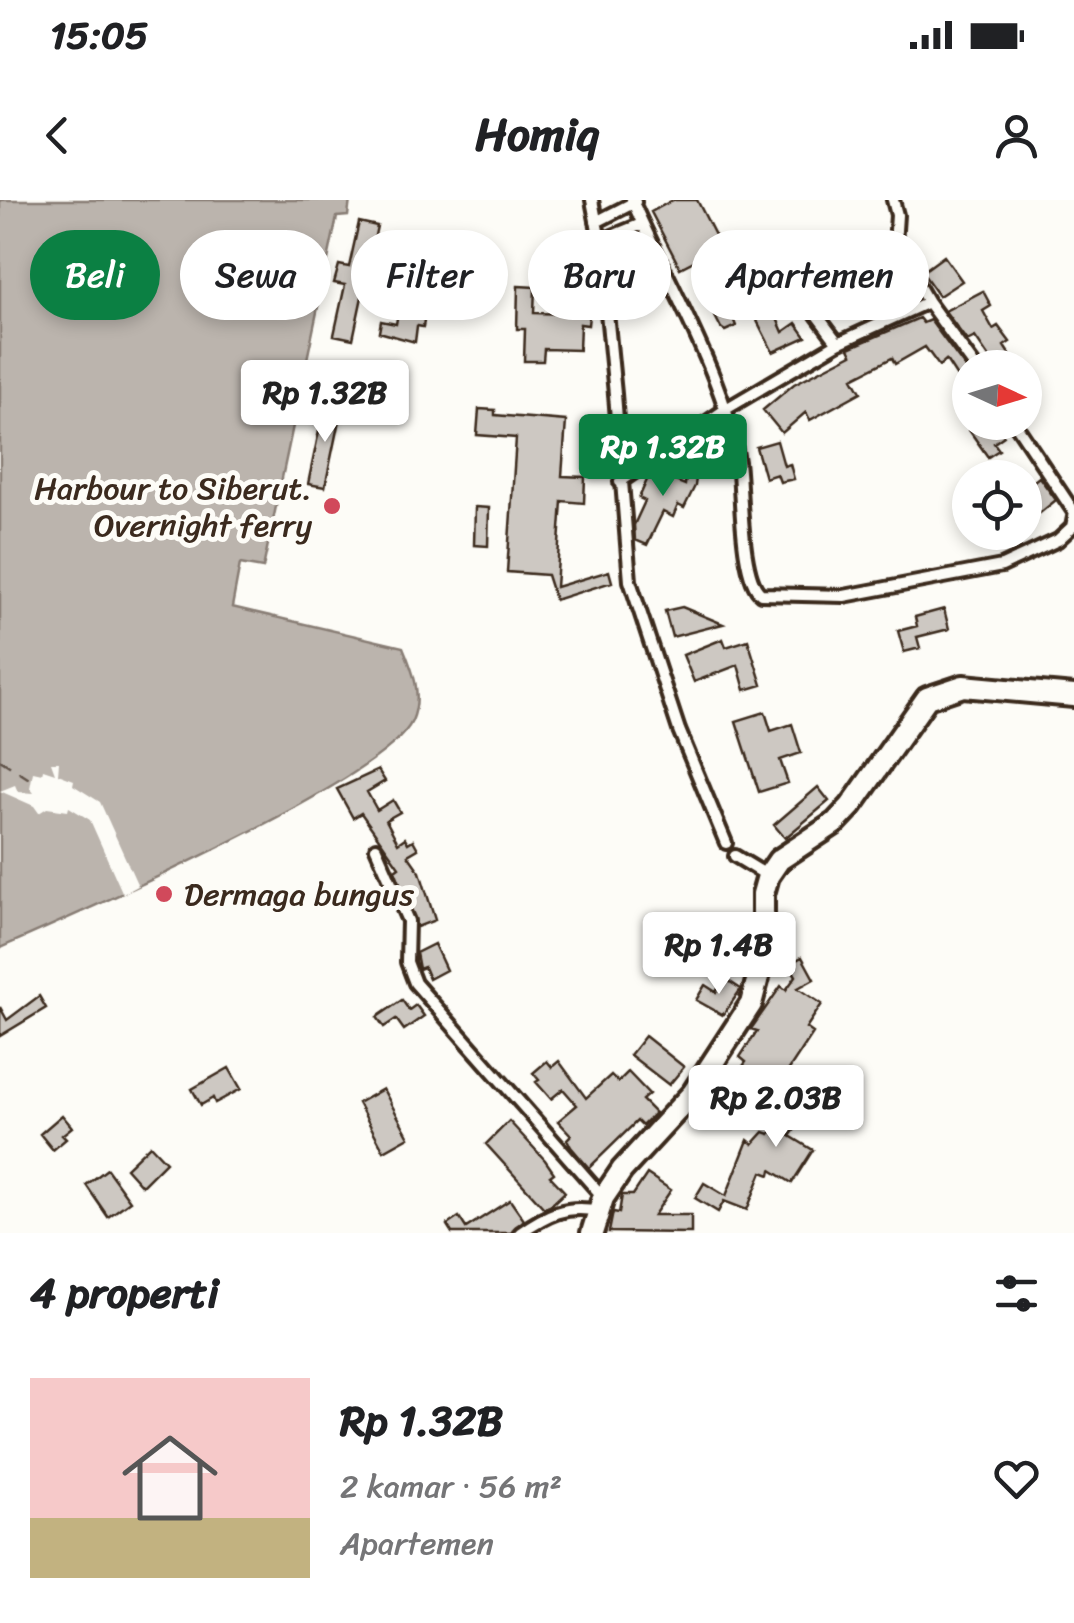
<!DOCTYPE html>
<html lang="id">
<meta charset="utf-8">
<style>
:root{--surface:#fff;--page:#f6f6f6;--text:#202124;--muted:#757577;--line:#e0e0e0;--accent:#0b8043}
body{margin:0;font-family:Sriracha,sans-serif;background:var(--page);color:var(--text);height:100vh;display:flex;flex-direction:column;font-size:38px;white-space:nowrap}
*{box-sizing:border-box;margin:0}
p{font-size:32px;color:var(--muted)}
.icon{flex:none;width:55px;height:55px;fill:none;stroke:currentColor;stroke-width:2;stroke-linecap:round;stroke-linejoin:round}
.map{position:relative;height:1033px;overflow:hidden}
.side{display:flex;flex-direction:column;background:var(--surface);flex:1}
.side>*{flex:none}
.guide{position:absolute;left:30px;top:30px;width:1015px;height:90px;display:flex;gap:20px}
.needle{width:65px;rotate:94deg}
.fabs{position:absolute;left:952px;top:150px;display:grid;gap:20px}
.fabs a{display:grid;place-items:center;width:90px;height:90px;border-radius:50%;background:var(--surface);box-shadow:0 5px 15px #0003;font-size:50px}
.price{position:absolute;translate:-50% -85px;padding:0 22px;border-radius:10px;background:#fff;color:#222;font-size:32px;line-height:65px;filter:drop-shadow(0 2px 5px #0008)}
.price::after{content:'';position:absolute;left:50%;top:60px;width:30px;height:22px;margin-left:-15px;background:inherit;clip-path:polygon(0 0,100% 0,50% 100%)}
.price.selected{background:var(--accent);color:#fff}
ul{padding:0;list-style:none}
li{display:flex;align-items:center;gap:30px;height:250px;padding:0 30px}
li+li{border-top:2px solid var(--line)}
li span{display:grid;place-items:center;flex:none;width:280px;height:200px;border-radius:0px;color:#555}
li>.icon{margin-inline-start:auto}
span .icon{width:120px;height:120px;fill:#fffc;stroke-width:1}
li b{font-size:42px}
h2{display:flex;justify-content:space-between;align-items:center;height:120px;padding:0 30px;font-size:42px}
.chip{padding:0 35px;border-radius:45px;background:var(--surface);box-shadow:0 5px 15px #0003;font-size:35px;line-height:90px}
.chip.selected{background:var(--accent);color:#fff}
.status{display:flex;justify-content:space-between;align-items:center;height:70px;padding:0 50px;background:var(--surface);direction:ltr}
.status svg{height:28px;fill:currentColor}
header{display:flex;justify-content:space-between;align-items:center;height:130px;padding:0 30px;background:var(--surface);font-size:45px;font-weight:700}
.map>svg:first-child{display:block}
</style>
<div class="status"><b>15:05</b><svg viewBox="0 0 49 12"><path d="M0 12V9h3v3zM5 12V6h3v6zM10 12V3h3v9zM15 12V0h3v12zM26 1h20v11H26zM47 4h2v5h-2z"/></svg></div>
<header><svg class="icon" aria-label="back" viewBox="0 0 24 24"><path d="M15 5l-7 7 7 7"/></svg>Homiq<svg class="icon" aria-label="person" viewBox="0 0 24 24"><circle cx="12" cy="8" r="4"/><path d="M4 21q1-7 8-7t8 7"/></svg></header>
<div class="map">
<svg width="1074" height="1033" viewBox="0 0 1074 1033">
<rect width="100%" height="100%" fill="#fdfcf7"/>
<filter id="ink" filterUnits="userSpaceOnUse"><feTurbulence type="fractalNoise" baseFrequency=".01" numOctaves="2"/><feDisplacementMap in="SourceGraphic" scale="20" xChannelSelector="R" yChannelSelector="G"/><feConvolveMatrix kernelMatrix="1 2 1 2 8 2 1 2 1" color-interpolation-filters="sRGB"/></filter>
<g filter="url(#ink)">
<path fill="#bbb4ad" stroke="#887d74" stroke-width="2.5" d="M0 0H350L348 16 337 17 263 368 240 364 232 407 403 447C413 471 423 495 412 521 385 581 73 716 0 748Z"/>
<path fill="#fdfcf7" d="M51 562H59L58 574 74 580 73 585 100 602 138 686 123 694 90 620 69 607 68 611 47 608 39 613 34 606 0 591 15 585 18 592 34 593 30 588 33 572 42 574 43 569 55 573Z"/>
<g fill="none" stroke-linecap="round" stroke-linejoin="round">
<path stroke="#615349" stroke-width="2.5" stroke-dasharray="12 10" stroke-linecap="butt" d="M0 560 31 580"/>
</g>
<path fill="#cdc8c2" stroke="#3b2a1e" stroke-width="2.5" d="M673 0H697L721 47 680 68 651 12Z
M359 22 377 26 353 139 334 135 345 85 334 83 339 65 349 67Z
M849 36 862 53 798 104 783 82Z
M944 56 962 81 939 96 922 72Z
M406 66 431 71 428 89 435 90 432 107 426 106 423 127 417 126 415 142 379 132 381 121 396 124Z
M731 73 741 94 762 84 783 132 796 123 806 137 773 152 752 111 734 121 736 126 725 131 721 128 701 89Z
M518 86 535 87 534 113 569 114 570 111 589 115 588 125 580 124 579 150 544 149 543 161H524L525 129H517Z
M983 91 991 106 983 111 993 129 998 126 1010 142 1004 146 1018 168H985L990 159 975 137 967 141 945 111Z
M919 118 923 123 930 120 970 174V197L946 160 939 166 925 147 895 164 892 158 853 178 861 192 810 220 806 212 782 233 763 210 794 184 852 154 849 148Z
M325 202 342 206 325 287 308 284Z
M479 209 495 210V215L566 221 562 276 585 277 584 303 562 301 556 387 609 371 612 382 555 400 547 375 507 372 516 238 477 235Z
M980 222H994L1004 236 994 243 999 250 988 257 969 230Z
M777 241 784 266 790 264 794 279 780 282 777 274 765 278 756 247Z
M689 253 699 254 695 286 684 308 678 305 673 317 663 312 647 345 635 340 634 325 645 301 639 298 651 271 685 285Z
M1039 277 1056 300 1040 313 1025 294V288Z
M475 307 489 308 488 346 474 345Z
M682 407 723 424 672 437 665 411Z
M944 409 949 429 917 437 920 448 904 452 898 431 917 426 915 417Z
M723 439 726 447 748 440 762 485 745 490 738 465 694 482 683 455Z
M765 512 771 531 792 524 801 553 780 560 788 583 759 592 736 521Z
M378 570 385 581 367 592 377 610 393 600 400 612 386 620 398 643 405 638 408 643 413 640 418 649 408 655 420 672 435 720 417 727 395 670 399 667 361 613 353 618 337 589Z
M818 587 829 601 785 638 774 625Z
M434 744 446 770 429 779 424 767 419 769 416 753Z
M802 757 814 779 798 788 822 804 806 828 813 833 777 888 770 883 759 900 755 897 742 916 718 901 746 862 740 857 757 831 751 829 781 786 786 790 796 776 789 764Z
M724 778 741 789 723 815 696 800 705 785 716 792Z
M39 796 46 808 0 836V807L7 820Z
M402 800 409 810 416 805 424 816 404 830 396 819 384 827 377 817Z
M645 836 684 867 669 885 630 855Z
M547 861 552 867 559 861 586 898 611 875 618 882 628 872 649 894 642 900 655 913 642 926 637 921 589 968 571 947 567 939 571 935 558 921 577 905 563 889 551 899 536 882 539 880 533 873Z
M229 868 241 889 215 903 213 898 201 905 192 889Z
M812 877 857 913 846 925 818 898 790 936 813 950 792 983 771 970 770 975 762 972 747 1010 724 1001 718 1012 695 998 704 983 726 996 748 940 753 944 764 932 770 934Z
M383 889 409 937 384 951 358 903Z
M62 915 72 927 62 935 66 939 53 950 40 934Z
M509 921 545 960 554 973 550 976 565 992 550 1006 544 1008 486 944Z
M150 945 166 962 142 986 126 968Z
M107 969 130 1001 108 1017 86 985Z
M647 974 671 990 654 1015H691V1033L609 1032 613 1012 619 1013 622 995H633Z
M510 1000 524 1020 511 1033H452L447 1025 459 1017 466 1028Z"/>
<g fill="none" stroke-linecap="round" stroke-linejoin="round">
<g stroke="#3b2a1e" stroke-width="18">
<path id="street" d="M592 0 600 41 615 194 630 381 679 530 726 643
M632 0C665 77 727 181 738 262 742 291 740 378 761 394L844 396 1002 366 1058 340 1072 327 1074 317
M893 0 897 15 895 45 928 102
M596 22 635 2
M600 41 642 24
M810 106 838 143
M1014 222 1074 312
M620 282 726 209 838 143 928 102 976 168
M376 648 408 721 407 762 415 783 603 997
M735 656 768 676
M520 1033C546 1015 566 1004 598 1011"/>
</g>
<g stroke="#3b2a1e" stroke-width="28">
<path id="highway" d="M592 1033 603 998 622 970 693 893 751 804 763 758V694L768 676 779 660 835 623 851 606 927 498 963 486 1074 496"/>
</g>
<use href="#street" stroke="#fdfcf7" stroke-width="10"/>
<use href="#highway" stroke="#fdfcf7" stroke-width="20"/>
</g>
</g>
<g fill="#d1495b" stroke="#fdfcf7" stroke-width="4">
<circle cx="332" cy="306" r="10"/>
<circle cx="164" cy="694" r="10"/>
</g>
<g text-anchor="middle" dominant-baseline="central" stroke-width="10" stroke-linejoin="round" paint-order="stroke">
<g font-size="32" fill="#3b2a1e" stroke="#fdfcf7" text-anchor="end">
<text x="312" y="288">Harbour to Siberut.<tspan x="312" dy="37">Overnight ferry</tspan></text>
<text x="184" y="694" text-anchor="start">Dermaga bungus</text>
</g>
</g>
</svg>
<div class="fabs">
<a><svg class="needle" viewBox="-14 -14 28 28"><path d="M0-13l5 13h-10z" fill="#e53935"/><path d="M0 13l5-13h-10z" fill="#757577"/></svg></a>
<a><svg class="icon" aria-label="locate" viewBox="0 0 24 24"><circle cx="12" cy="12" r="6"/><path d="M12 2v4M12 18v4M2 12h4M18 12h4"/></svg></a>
</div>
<b class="price" style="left:325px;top:245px">Rp 1.32B</b>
<b class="price selected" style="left:663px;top:299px">Rp 1.32B</b>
<b class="price" style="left:719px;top:797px">Rp 1.4B</b>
<b class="price" style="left:776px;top:950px">Rp 2.03B</b>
<div class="guide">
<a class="chip selected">Beli</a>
<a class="chip">Sewa</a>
<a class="chip">Filter</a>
<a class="chip">Baru</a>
<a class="chip">Apartemen</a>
</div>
</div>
<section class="side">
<h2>4 properti<svg class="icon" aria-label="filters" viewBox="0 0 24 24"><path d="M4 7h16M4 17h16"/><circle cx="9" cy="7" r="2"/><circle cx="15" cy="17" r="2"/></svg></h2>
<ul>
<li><span style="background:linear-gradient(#f6c9c9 70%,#c2b280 0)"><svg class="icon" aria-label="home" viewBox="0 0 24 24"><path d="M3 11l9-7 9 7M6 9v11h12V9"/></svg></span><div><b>Rp 1.32B</b><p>2 kamar · 56 m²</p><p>Apartemen</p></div><svg class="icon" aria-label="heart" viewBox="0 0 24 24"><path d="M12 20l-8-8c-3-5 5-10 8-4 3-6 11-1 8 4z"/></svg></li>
</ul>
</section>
